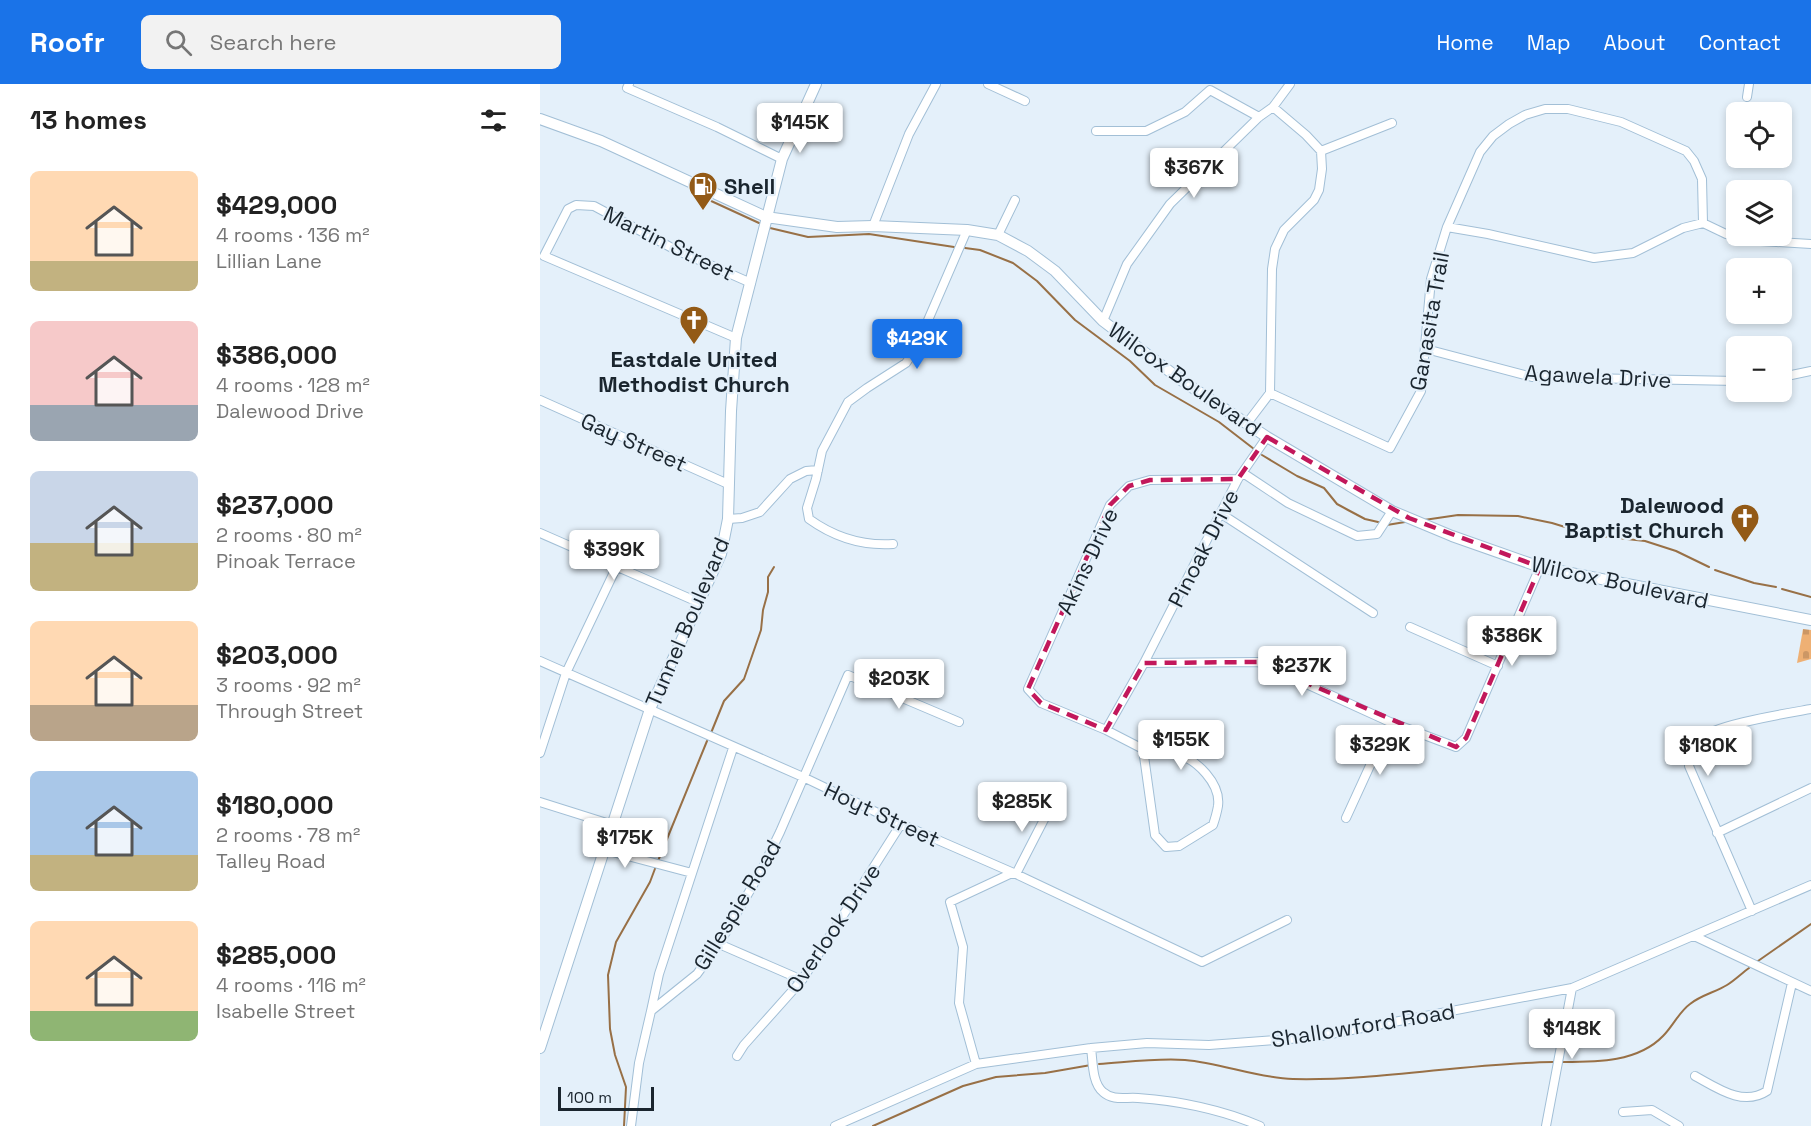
<!DOCTYPE html>
<meta charset="utf-8">
<style>
:root{--surface:#fff;--page:#f2f2f2;--text:#222;--muted:#767676;--accent:#1a73e8}
body{margin:0;font-family:"Space Grotesk",sans-serif;background:var(--page);color:var(--text);height:100vh;display:flex;flex-direction:column;font-size:22px;white-space:nowrap}
*{box-sizing:border-box;margin:0}
p{font-size:20px;color:var(--muted)}
.icon{flex:none;width:33px;height:33px;fill:none;stroke:currentColor;stroke-width:2;stroke-linecap:round;stroke-linejoin:round}
.map{position:relative;flex:1;overflow:hidden}
.side{display:flex;flex-direction:column;background:var(--surface);width:540px}
.side>*{flex:none}
.tools{position:absolute;left:1186px;top:18px;display:grid;gap:12px}
.tools a{display:grid;place-items:center;width:66px;height:66px;border-radius:9px;background:var(--surface);box-shadow:0 3px 9px #0003;font-size:30px}
.scale{position:absolute;left:18px;bottom:15px;width:96px;box-sizing:border-box;padding-left:6px;border:3px solid #1a252e;border-top:0;font-size:16px;line-height:21px;white-space:nowrap;color:#1a252e;-webkit-text-stroke:4px #e4f0fa;paint-order:stroke}
.price{position:absolute;translate:-50% -51px;padding:0 14px;border-radius:6px;background:#fff;color:#222;font-size:20px;line-height:39px;filter:drop-shadow(0 2px 3px #0008)}
.price::after{content:'';position:absolute;left:50%;top:36px;width:18px;height:14px;margin-left:-9px;background:inherit;clip-path:polygon(0 0,100% 0,50% 100%)}
.price.current{background:var(--accent);color:#fff}
ul{padding:0;list-style:none}
li{display:flex;align-items:center;gap:18px;height:150px;padding:0 30px}
li span{display:grid;place-items:center;flex:none;width:168px;height:120px;border-radius:9px;color:#555}
li>.icon{margin-inline-start:auto}
span .icon{width:72px;height:72px;fill:#fffc;stroke-width:1}
li b{font-size:26px}
h2{display:flex;justify-content:space-between;align-items:center;height:72px;padding:0 30px;font-size:26px}
header{display:flex;align-items:center;gap:36px;box-sizing:border-box;height:84px;padding:0 30px;background:var(--accent);color:#fff}
header strong{font-size:28px}
nav{display:flex;gap:33px;margin-inline-start:auto;font-size:21px}
.search{width:420px;height:54px;background:var(--page);display:flex;align-items:center;gap:15px;box-sizing:border-box;padding:0 21px;border-radius:9px;color:var(--muted);font-size:22px}
main{display:flex;flex:1;min-height:0}
.map>svg:first-child{display:block}
</style>
<header>
<strong>Roofr</strong>
<div class="search"><svg class="icon" aria-label="search" viewBox="0 0 24 24"><circle cx="10" cy="10" r="6"/><path d="M15 15l6 6"/></svg>Search here</div>
<nav><a>Home</a><a>Map</a><a>About</a><a>Contact</a></nav>
</header>
<main>
<section class="side">
<h2>13 homes<svg class="icon" aria-label="filters" viewBox="0 0 24 24"><path d="M4 7h16M4 17h16"/><circle cx="9" cy="7" r="2"/><circle cx="15" cy="17" r="2"/></svg></h2>
<ul>
<li><span style="background:linear-gradient(#ffd9b3 75%,#c2b280 0)"><svg class="icon" aria-label="home" viewBox="0 0 24 24"><path d="M3 11l9-7 9 7M6 9v11h12V9"/></svg></span><div><b>$429,000</b><p>4 rooms · 136 m²</p><p>Lillian Lane</p></div></li>
<li><span style="background:linear-gradient(#f6c9c9 70%,#9aa5b1 0)"><svg class="icon" aria-label="home" viewBox="0 0 24 24"><path d="M3 11l9-7 9 7M6 9v11h12V9"/></svg></span><div><b>$386,000</b><p>4 rooms · 128 m²</p><p>Dalewood Drive</p></div></li>
<li><span style="background:linear-gradient(#c9d6e8 60%,#c2b280 0)"><svg class="icon" aria-label="home" viewBox="0 0 24 24"><path d="M3 11l9-7 9 7M6 9v11h12V9"/></svg></span><div><b>$237,000</b><p>2 rooms · 80 m²</p><p>Pinoak Terrace</p></div></li>
<li><span style="background:linear-gradient(#ffd9b3 70%,#b9a48a 0)"><svg class="icon" aria-label="home" viewBox="0 0 24 24"><path d="M3 11l9-7 9 7M6 9v11h12V9"/></svg></span><div><b>$203,000</b><p>3 rooms · 92 m²</p><p>Through Street</p></div></li>
<li><span style="background:linear-gradient(#a9c7e8 70%,#c2b280 0)"><svg class="icon" aria-label="home" viewBox="0 0 24 24"><path d="M3 11l9-7 9 7M6 9v11h12V9"/></svg></span><div><b>$180,000</b><p>2 rooms · 78 m²</p><p>Talley Road</p></div></li>
<li><span style="background:linear-gradient(#ffd9b3 75%,#8fb573 0)"><svg class="icon" aria-label="home" viewBox="0 0 24 24"><path d="M3 11l9-7 9 7M6 9v11h12V9"/></svg></span><div><b>$285,000</b><p>4 rooms · 116 m²</p><p>Isabelle Street</p></div></li>
</ul>
</section>
<div class="map">
<svg width="1271" height="1042" viewBox="0 0 1271 1042">
<defs>
<pattern id="cemetery-stones" width="16" height="16" patternUnits="userSpaceOnUse" patternTransform="scale(1.5)"><rect width="16" height="16" fill="#eeb074"/><path d="M2 7V4a2 2 0 0 1 4 0v3zM10 15v-3a2 2 0 0 1 4 0v3z" fill="#cc9765"/></pattern>
</defs>
<rect width="100%" height="100%" fill="#e4f0fa"/>
<path fill="url(#cemetery-stones)" d="M1263 545 1271 546V575L1257 579Z"/>
<g fill="none" stroke-linecap="round" stroke-linejoin="round">
<path stroke="#987046" stroke-width="2" d="M169 116 219 139
M230 144 268 153 329 150 414 163
M425 164 440 166 473 179 497 197 535 236 590 277 615 301 679 338 714 365
M722 371 757 392 784 404 797 420 808 426 825 435 838 438
M884 436 918 431 978 432 1012 439 1051 451 1105 457 1136 467 1169 483
M847 441 865 438
M1175 486 1214 499 1236 503
M1242 505 1271 513
M171 649 184 617 204 595 221 546 223 526 228 508V493L234 483
M118 777 167 657
M1218 877 1271 840
M1023 978C1058 978 1098 978 1123 952 1133 942 1139 928 1150 920 1161 911 1176 908 1187 901 1195 896 1202 889 1209 884
M559 980C588 978 616 974 645 976 681 979 717 994 753 995 840 997 926 979 1013 978
M84 1042 86 1003 75 971 70 945 68 891 76 858 110 798 116 782
M333 1042 423 1002 456 993 505 989 551 981"/>
<g stroke="#a2bfd6" stroke-width="10">
<path id="minor" d="M89 0 87 4 177 43 242 75
M448 0 485 17
M1207 13 1209 0
M556 47H606L645 28 670 6 719 33
M781 67 852 39
M333 142 369 50 396 0
M907 143 948 150 1054 174 1093 169 1143 144 1163 139 1186 150 1205 156 1271 160
M458 151 475 116
M563 237 587 180 630 120 719 33 733 23 750 0
M196 254 4 172 28 125 36 121 54 122 134 165 211 199
M886 265 992 293 1197 297
M1242 293 1271 287
M730 309 850 364 881 307 891 195 907 143 940 68 953 52 969 40 985 31 1005 25H1028L1081 38 1146 67 1154 77 1162 95 1163 139
M0 316 188 400
M708 338 730 309 732 185 735 165 744 146 774 116 779 106 782 85 781 67 766 51 733 23
M703 389 748 419 817 452 837 450 852 427
M680 429 833 529
M188 435 202 434 220 428 250 395 266 387 278 386
M0 449 160 519
M353 460C322 462 294 453 269 435L267 424 276 395 282 367 308 318 327 304 366 279 376 264 427 146
M870 543 958 582
M0 577 263 693 361 740 476 790 662 878 747 836
M604 579 718 578 850 638 916 663 926 654 1000 483
M566 646 604 579 698 395 727 353
M603 665 566 646 501 619 488 605 570 421 589 402 610 396 698 395
M603 665C616 669 624 668 636 670 657 675 681 700 678 722 677 728 675 735 673 741L639 762 626 763 615 751Z
M0 669 26 589 76 484
M0 718 73 741
M806 734 850 638
M1177 749 1271 704
M65 766 152 789
M1212 827 1149 682C1151 672 1151 663 1158 656 1171 641 1249 629 1271 625
M1154 852 1271 907
M179 860 262 896
M111 927 119 890 193 664
M551 964C553 978 552 999 563 1008 573 1017 585 1013 598 1014 641 1017 680 1025 720 1042
M197 972 204 961 262 896 361 740
M436 980 419 919 423 863 410 818 470 790H476L512 720
M1155 992C1177 1004 1203 1023 1227 1007L1252 899
M1083 1028 1112 1026 1139 1042
M91 1042 99 979 111 927 157 890 179 860 220 789 240 748 308 591 419 638
M295 1042 436 980 551 964 607 959 669 961 775 953 1032 904 1271 801
M1006 1042 1032 904"/>
</g>
<g stroke="#a2bfd6" stroke-width="12">
<path id="major" d="M0 35 61 57 226 133 297 143 333 142 427 146 458 151 488 167 515 187 563 237 641 296 727 353 852 427 912 452 1000 483 1271 536
M0 964 110 625 181 470 188 435 191 327 196 254 242 75 276 0"/>
</g>
<use href="#minor" stroke="#fff" stroke-width="8"/>
<use href="#major" stroke="#fff" stroke-width="10"/>
</g>
<path fill="none" stroke="#c2185b" stroke-width="4.5" stroke-dasharray="12 8" stroke-linejoin="round" d="M727 353 869 434 1000 483 926 654 916 663 718 578 604 579 566 646 501 619 488 605 570 421 589 402 610 396 698 395Z"/>
<defs>
<g id="fuel-pin" transform="scale(1.5)"><path d="M0 17L-7.5 6A9.5 9.5 0 1 1 7.5 6Z" fill="#935a16" stroke="#e4f0fa"/><path d="M-5.5-6h7V0h2V4h1.3V-2.5L3-4.5l.8-.8L6-3V5H2.5V1h-1V6h-7ZM-4.2-4.7v3.2H.2V-4.7Z" fill="#fff"/></g>
<g id="church-pin" transform="scale(1.5)"><path d="M0 17L-7.5 6A9.5 9.5 0 1 1 7.5 6Z" fill="#935a16" stroke="#e4f0fa"/><path d="M-1.2-6h2.4v3.5h3.3v2.4h-3.3V6h-2.4V-.1h-3.3v-2.4h3.3Z" fill="#fff"/></g>
</defs>
<g fill-rule="evenodd">
<use href="#fuel-pin" x="163" y="102"/>
<use href="#church-pin" x="154" y="236"/>
<use href="#church-pin" x="1205" y="434"/>
</g>
<g text-anchor="middle" dominant-baseline="central" stroke-width="4.5" stroke-linejoin="round" paint-order="stroke">
<g font-size="22" font-weight="bold" fill="#1a252e" stroke="#e4f0fa" text-anchor="start">
<text x="184" y="102">Shell</text>
<text x="154" y="275" text-anchor="middle">Eastdale United<tspan x="154" dy="25">Methodist Church</tspan></text>
<text x="1184" y="421" text-anchor="end">Dalewood<tspan x="1184" dy="25">Baptist Church</tspan></text>
</g>
<g font-size="22" fill="#1a252e" stroke="#e4f0fa">
<text transform="translate(129 159) rotate(26)">Martin Street</text>
<text transform="translate(889 237) rotate(-80)">Ganasita Trail</text>
<text transform="translate(1058 292) rotate(3)">Agawela Drive</text>
<text transform="translate(645 295) rotate(35)">Wilcox Boulevard</text>
<text transform="translate(94 358) rotate(24)">Gay Street</text>
<text transform="translate(663 464) rotate(-63)">Pinoak Drive</text>
<text transform="translate(547 477) rotate(-65)">Akins Drive</text>
<text transform="translate(1080 498) rotate(12)">Wilcox Boulevard</text>
<text transform="translate(147 538) rotate(-67)">Tunnel Boulevard</text>
<text transform="translate(342 730) rotate(25)">Hoyt Street</text>
<text transform="translate(197 821) rotate(-59)">Gillespie Road</text>
<text transform="translate(293 844) rotate(-56)">Overlook Drive</text>
<text transform="translate(823 941) rotate(-9)">Shallowford Road</text>
</g>
</g>
</svg>
<div class="tools">
<a><svg class="icon" aria-label="locate" viewBox="0 0 24 24"><circle cx="12" cy="12" r="6"/><path d="M12 2v4M12 18v4M2 12h4M18 12h4"/></svg></a>
<a><svg class="icon" aria-label="layers" viewBox="0 0 24 24"><path d="M12 4l9 5-9 5-9-5zM3 14l9 5 9-5"/></svg></a>
<a>+</a>
<a>−</a>
</div>
<div class="scale">100 m</div>
<b class="price" style="left:260px;top:70px">$145K</b>
<b class="price" style="left:654px;top:115px">$367K</b>
<b class="price current" style="left:377px;top:286px">$429K</b>
<b class="price" style="left:74px;top:497px">$399K</b>
<b class="price" style="left:972px;top:583px">$386K</b>
<b class="price" style="left:762px;top:613px">$237K</b>
<b class="price" style="left:359px;top:626px">$203K</b>
<b class="price" style="left:641px;top:687px">$155K</b>
<b class="price" style="left:840px;top:692px">$329K</b>
<b class="price" style="left:1168px;top:693px">$180K</b>
<b class="price" style="left:482px;top:749px">$285K</b>
<b class="price" style="left:85px;top:785px">$175K</b>
<b class="price" style="left:1032px;top:976px">$148K</b>
</div>
</main>
